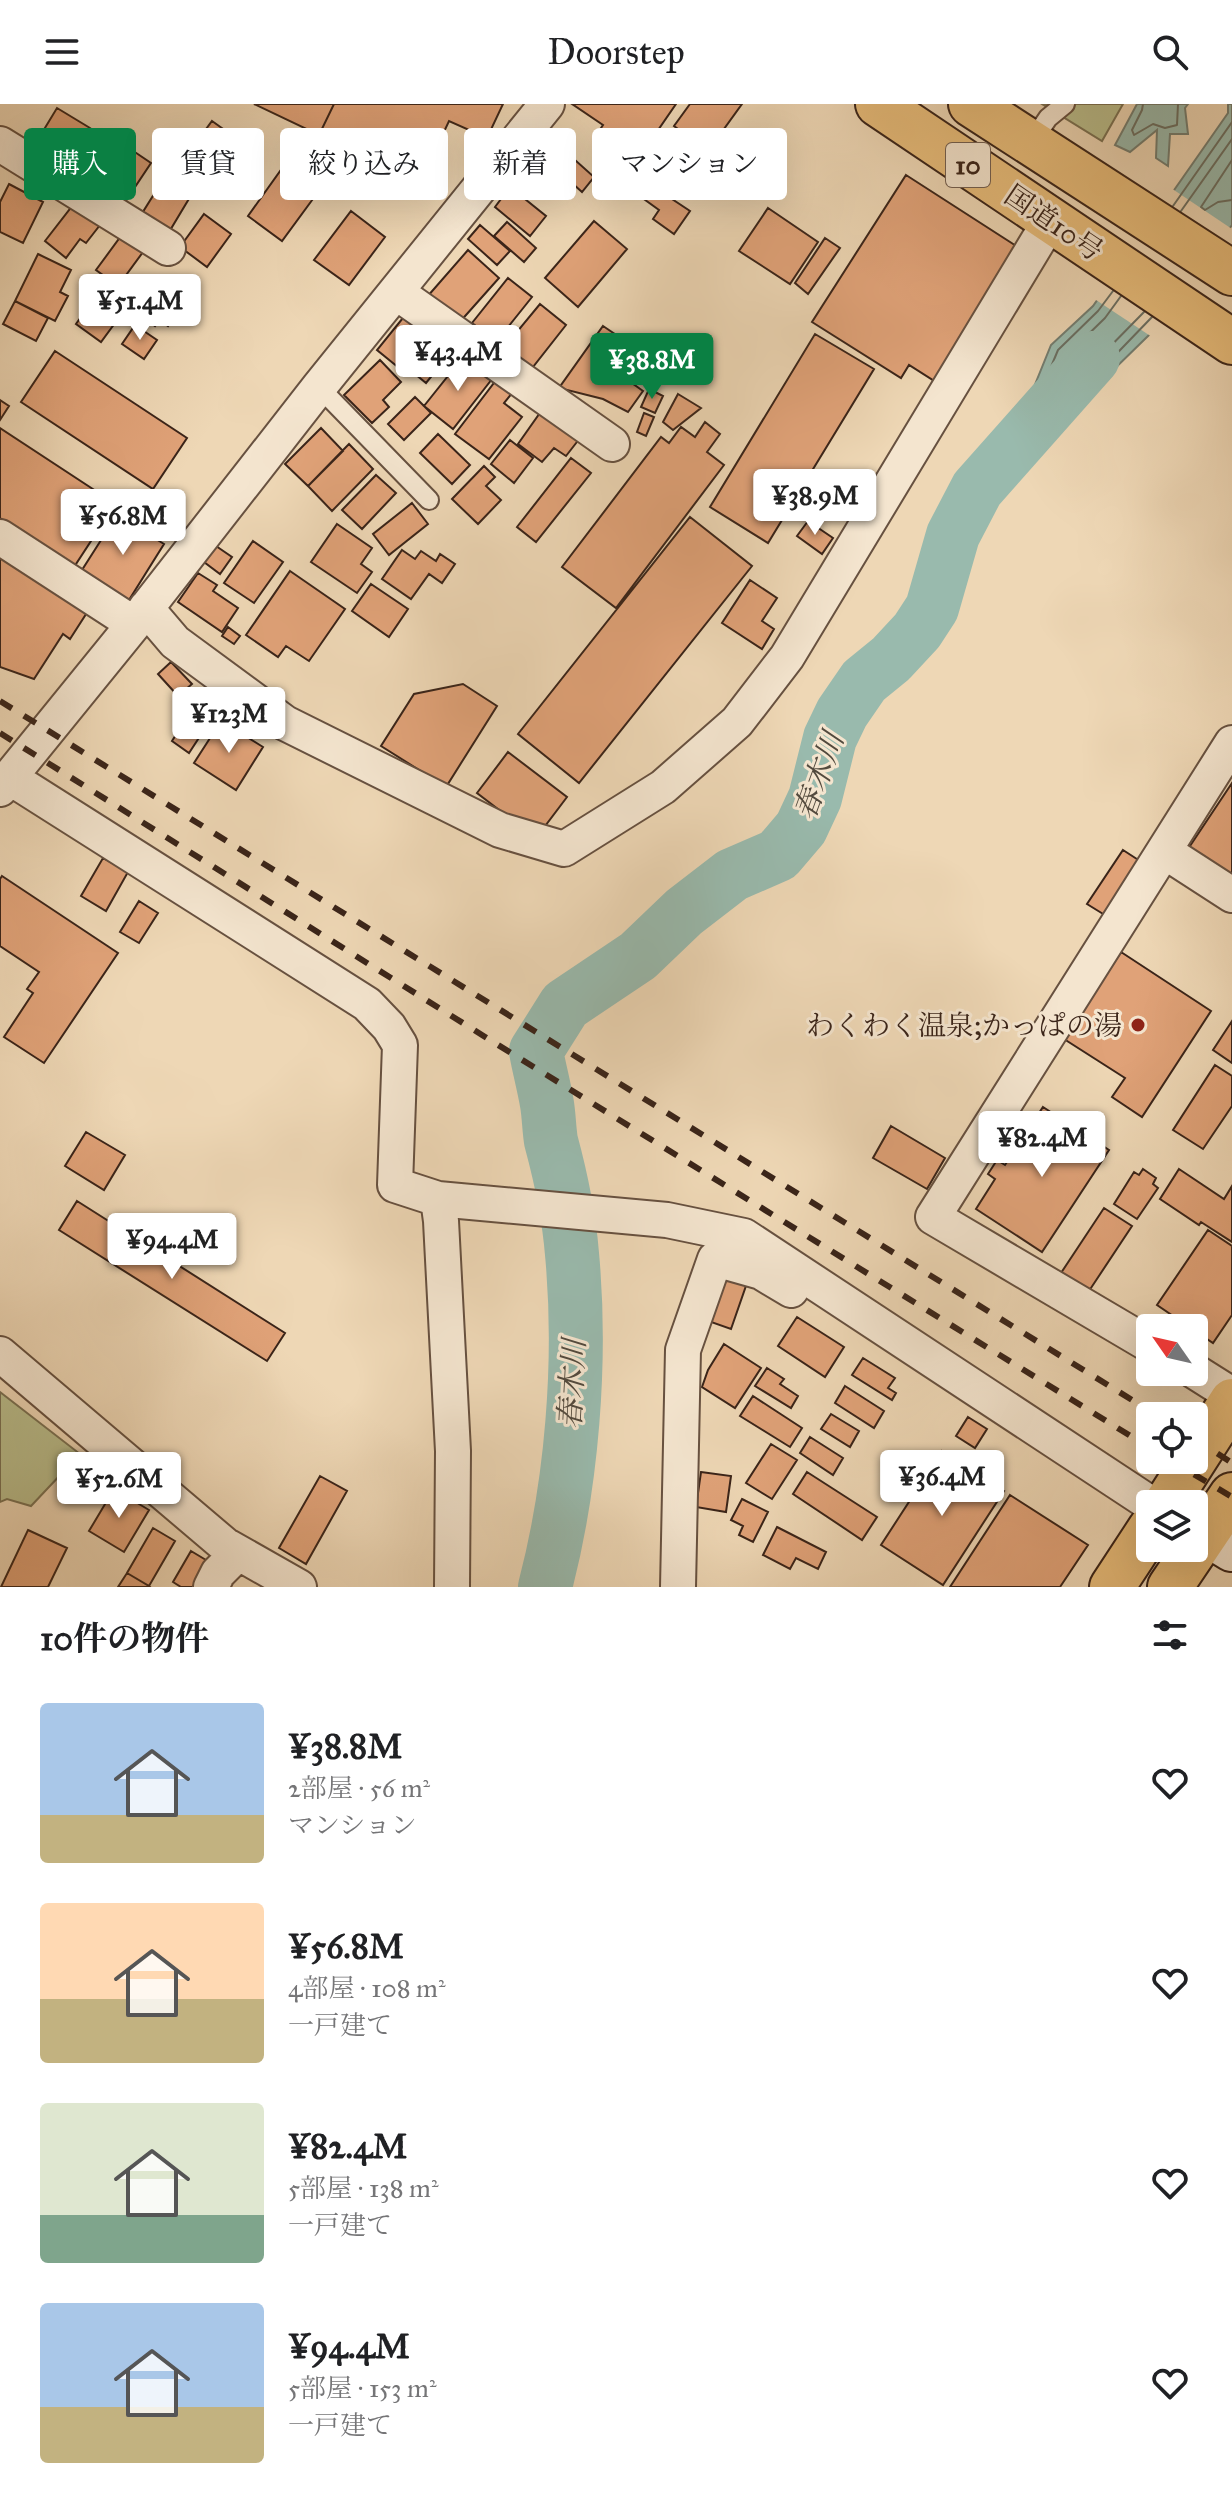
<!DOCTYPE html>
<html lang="ja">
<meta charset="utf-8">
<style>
:root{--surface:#fff;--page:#f6f6f6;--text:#202124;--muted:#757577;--accent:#0b8043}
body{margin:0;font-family:"IM FELL Great Primer","Noto Serif JP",serif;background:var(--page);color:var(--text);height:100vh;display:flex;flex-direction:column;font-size:30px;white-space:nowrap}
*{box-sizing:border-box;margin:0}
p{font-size:26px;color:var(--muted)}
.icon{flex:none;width:44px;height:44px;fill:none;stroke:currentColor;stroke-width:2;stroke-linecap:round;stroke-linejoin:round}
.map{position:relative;height:1483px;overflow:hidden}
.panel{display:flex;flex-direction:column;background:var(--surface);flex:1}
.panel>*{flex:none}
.hud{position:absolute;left:24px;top:24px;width:800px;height:72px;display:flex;gap:16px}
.needle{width:52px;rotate:304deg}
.buttons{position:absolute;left:1136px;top:1210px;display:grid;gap:16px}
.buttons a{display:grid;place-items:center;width:72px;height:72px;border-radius:8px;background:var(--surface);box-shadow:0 8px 32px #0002;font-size:40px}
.price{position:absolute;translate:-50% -68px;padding:0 18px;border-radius:8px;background:#fff;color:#222;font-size:26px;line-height:52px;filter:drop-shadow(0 2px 4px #0008)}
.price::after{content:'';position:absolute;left:50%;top:48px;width:24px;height:18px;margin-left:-12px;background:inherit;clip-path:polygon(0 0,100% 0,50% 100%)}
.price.selected{background:var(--accent);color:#fff}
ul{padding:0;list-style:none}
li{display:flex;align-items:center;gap:24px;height:200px;padding:0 40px}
li span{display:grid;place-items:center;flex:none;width:224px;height:160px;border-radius:8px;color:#555}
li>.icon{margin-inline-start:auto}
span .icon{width:96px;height:96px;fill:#fffc;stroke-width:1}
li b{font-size:34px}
h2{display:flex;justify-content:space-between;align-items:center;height:96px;padding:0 40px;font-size:34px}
.pill{padding:0 28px;border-radius:8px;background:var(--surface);box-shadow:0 8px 32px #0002;font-size:28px;line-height:72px}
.pill.selected{background:var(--accent);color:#fff}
header{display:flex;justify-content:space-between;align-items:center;height:104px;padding:0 40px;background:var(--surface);font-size:36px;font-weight:600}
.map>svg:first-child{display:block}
</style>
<header><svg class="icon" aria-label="menu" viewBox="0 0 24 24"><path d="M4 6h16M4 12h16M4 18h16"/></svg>Doorstep<svg class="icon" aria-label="search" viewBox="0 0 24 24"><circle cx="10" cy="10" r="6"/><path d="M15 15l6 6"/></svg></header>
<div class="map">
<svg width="1232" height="1483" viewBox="0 0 1232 1483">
<rect width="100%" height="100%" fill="#eed7b5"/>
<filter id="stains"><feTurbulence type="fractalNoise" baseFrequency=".0025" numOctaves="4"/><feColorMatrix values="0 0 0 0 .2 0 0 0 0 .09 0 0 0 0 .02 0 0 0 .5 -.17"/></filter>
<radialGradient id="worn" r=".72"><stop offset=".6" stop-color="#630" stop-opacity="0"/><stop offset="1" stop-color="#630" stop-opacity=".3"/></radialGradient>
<path fill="#b9be8d" stroke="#7a7153" stroke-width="2" d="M1042 0H1123L1102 37Z
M0 1288 80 1350 31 1402 7 1395 0 1398Z"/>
<path fill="#99baad" stroke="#737e72" stroke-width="2" d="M1137 0H1188L1185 4 1188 30H1170L1168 62 1156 54 1157 26 1130 48 1115 41Z
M1228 0H1232V121L1149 231 1103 276 1046 316 1032 288 1051 241 1093 202 1228 9Z"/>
<path fill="#eed7b5" d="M1171 84 1232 125V128L1152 233 1093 194Z"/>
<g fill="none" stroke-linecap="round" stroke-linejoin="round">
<path stroke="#6a6f63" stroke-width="2" d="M1143 0 1142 6 1132 26 1134 31 1153 20 1165 24 1177 21 1178 0
M1232 56 1201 103 1205 106 1218 98 1232 96
M1173 102 1232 18
M1181 107 1232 35
M1113 187 1098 207 1058 246 1041 287 1048 301H1053L1097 270 1152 213
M1121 192 1105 214 1067 251 1055 279 1057 283H1061L1091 262 1144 208"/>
<path stroke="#99baad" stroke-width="54" d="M545 1483C572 1380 582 1257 572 1150 569 1112 561 1074 551 1037 549 1025 549 1012 547 1000 544 982 539 964 536 947L565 901 638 852 684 808 732 771 778 751 801 724 815 694 830 634 842 609 864 577 891 555 917 527 932 504 953 431 977 385 1093 254"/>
</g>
<path fill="#e0a278" stroke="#3a2419" stroke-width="2" d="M254 0H334L319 31Z
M334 0H503L487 34 449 17 421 77 319 31Z
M572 0H676L645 45 623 30 614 43 597 30 603 21Z
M690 0H742L708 47 674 22Z
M57 4 90 24 77 46 90 53 77 75 31 47Z
M212 17 247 42 211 91 176 66Z
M117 36 151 59 123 101 88 78Z
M565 47 594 73 582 88 552 61Z
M658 47 690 70 672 95 690 107 674 130 653 115 659 106 630 85Z
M283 63 318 88 282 137 248 112Z
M166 71 193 88 169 128 141 111Z
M906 71 1021 145 936 278 909 261 901 274 812 218Z
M9 80 43 98 23 139 0 128V98Z
M510 83 546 112 530 132 495 103Z
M73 101 100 121 86 139 80 135 66 154 45 137Z
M768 104 818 138 790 180 739 147Z
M351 107 385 133 349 181 314 156Z
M204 110 231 130 207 163 180 143Z
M594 117 627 145 578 203 545 174Z
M507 118 536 144 524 158 494 132Z
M480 121 510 147 497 161 468 135Z
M121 132 143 148 118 182 96 166Z
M825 134 840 144 808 190 795 179Z
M468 146 499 174 458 220 427 193Z
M38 150 71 166 60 188 68 192 55 217 15 197Z
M168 172 192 191 168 222 160 216 155 222 132 204 157 173 164 178Z
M508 174 532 193 496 238 472 219Z
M101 185 126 204 101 238 76 220Z
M15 197 48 214 36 237 3 220Z
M540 200 566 221 529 268 502 246Z
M411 204 456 242 426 279 403 260 399 264 377 246Z
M135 221 157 236 144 255 122 240Z
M603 222 640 247 622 272 643 287 628 308 603 295 559 284Z
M815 230 874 265 768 439 710 403Z
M55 247 187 334 153 385 21 298Z
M464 252 492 275 453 325 424 302Z
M380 256 401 278 383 296 389 303 372 319 344 291Z
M497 275 513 288 504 299 522 313 489 355 455 330Z
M649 285 663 292 655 309 641 303Z
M678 290 701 304 673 326 663 318Z
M415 293 431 309 404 336 388 320Z
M0 296 9 302 0 316Z
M542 306 580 334 566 352 554 344 542 358 518 340Z
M644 309 654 313 646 332 637 328Z
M705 318 720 330 707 348 724 361 616 504 562 463 661 333 669 339 681 323 695 333Z
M0 324 105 393 96 408 106 414 74 463 0 414Z
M321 324 343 347 308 382 285 360Z
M438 330 470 361 452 380 420 349Z
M510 336 533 354 514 379 491 360Z
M349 340 373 365 332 407 308 382Z
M571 354 591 369 536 438 517 423Z
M484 362 495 373 486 382 501 396 478 420 452 395Z
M376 371 396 389 362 425 342 406Z
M412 399 428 420 389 451 373 430Z
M117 411 164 440 129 496 82 466Z
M690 413 752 462 579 679 518 630Z
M808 417 833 434 822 450 797 432Z
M337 420 372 444 361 460 372 468 357 489 311 458Z
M253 437 283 458 254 499 224 479Z
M216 442 232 453 220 470 204 458Z
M402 446 415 455 421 447 436 457 440 450 455 460 442 479 429 470 411 495 382 475Z
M0 448 88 507 70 535 63 530 34 575 0 563Z
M290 467 345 505 309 557 286 542 278 553 246 531Z
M198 469 217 481 213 487 238 504 222 528 178 498Z
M750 476 777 494 762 517 774 525 762 545 722 519Z
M371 480 408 505 389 533 352 507Z
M228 523 240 532 234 540 222 532Z
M171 558 192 580 178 592 158 570Z
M463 580 497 602 446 683 381 642 414 590Z
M188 612 206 623 189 649 172 637Z
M221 617 263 643 236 686 194 659Z
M508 648 567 693 536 734 477 689Z
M1232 679V774L1188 745Z
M1123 746 1143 759 1108 813 1087 800Z
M103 754 128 768 106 807 81 792Z
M2 772 118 849 44 959 4 933 33 889 27 885 39 868 0 842V775Z
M139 797 158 809 139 839 120 828Z
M1121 848 1211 907 1142 1013 1112 993 1125 974 1064 935Z
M1232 917V959L1213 946Z
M1215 961 1232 972V1002L1203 1045 1173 1026Z
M1043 1003 1109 1046 1042 1148 976 1105 995 1075 988 1070 997 1056 1005 1061Z
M891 1022 945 1054 927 1085 873 1054Z
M86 1028 125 1051 104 1086 65 1062Z
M1143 1065 1156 1074 1153 1080 1158 1084 1137 1115 1114 1100 1134 1068 1139 1071Z
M1179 1065 1224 1095 1232 1082V1138L1201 1118 1199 1121 1160 1095Z
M77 1097 285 1229 267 1257 59 1126Z
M1104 1104 1132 1122 1087 1190 1059 1172Z
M1208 1126 1232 1142V1211L1213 1239 1157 1201Z
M728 1169 748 1176 731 1225 711 1218Z
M797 1213 844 1243 825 1273 778 1242Z
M724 1240 761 1264 735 1304 702 1283 708 1266Z
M863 1254 895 1274 888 1284 896 1289 892 1296 852 1271Z
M767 1264 784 1275 780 1280 798 1292 791 1304 755 1282Z
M845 1282 884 1307 874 1324 835 1299Z
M753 1292 802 1324 790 1343 740 1312Z
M831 1310 859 1327 850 1343 821 1325Z
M968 1313 987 1325 975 1344 956 1332Z
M810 1333 843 1354 833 1371 800 1349Z
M771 1340 797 1356 772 1395 746 1379Z
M942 1347 1004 1387 943 1481 881 1441Z
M701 1368 731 1372 726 1408 696 1403Z
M807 1368 877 1413 862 1436 793 1390Z
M320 1372 347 1387 306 1460 279 1444Z
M114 1385 149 1406 124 1448 89 1427Z
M1010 1391 1088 1441 1060 1483H950Z
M742 1395 768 1408 753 1438 739 1431 743 1422 731 1416Z
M777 1423 826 1448 818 1465 796 1454 790 1465 763 1451Z
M153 1424 175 1437 149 1482 127 1469Z
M28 1426 67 1444 48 1483H1Z
M191 1447 216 1462 203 1483H181L173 1478Z
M127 1469 149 1482 150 1483H118Z"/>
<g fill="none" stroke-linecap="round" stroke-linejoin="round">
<g stroke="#675140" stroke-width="22">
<path id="lane" d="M1031 39 1048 14 1065 0
M319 283 429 396"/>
</g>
<g stroke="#675140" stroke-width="38">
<path id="street" d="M0 40 168 144
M396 188 612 340
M0 433 134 520
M146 504 175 538 285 619 500 726 564 745 663 683 737 618 787 553 1050 117
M9 673 367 900 389 923 400 941 395 1081 438 1095 667 1116 744 1132 1151 1400
M0 685 134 520 319 283 547 0
M1164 747 1232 791
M438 1095 441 1117 453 1347 452 1483
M1150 1241 933 1113 1232 639
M0 1250 225 1441 299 1483
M1194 1267 1232 1291
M211 1483 218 1469 238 1449
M678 1483 683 1246 715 1155 761 1168 791 1186"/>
</g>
<g stroke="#3a2419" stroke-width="48">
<path id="secondary" d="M1206 1429 1232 1445"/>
</g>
<g stroke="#3a2419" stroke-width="48">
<path id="highway" d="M878 0 1232 238
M971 0 1232 169
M1166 1400 1232 1297
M1112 1483 1150 1425
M1170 1483 1232 1391"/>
</g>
<use href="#lane" stroke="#f4e5cf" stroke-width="18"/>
<use href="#street" stroke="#f4e5cf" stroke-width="34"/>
<use href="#secondary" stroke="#f4e5cf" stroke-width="44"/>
<use href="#highway" stroke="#e7bc7a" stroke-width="44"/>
<path stroke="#3a2419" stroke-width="6" stroke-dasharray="14 14" stroke-linecap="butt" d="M0 597 1158 1312
M0 629 482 931 1150 1344
M1194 1334 1232 1359
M1170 1356 1232 1393"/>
</g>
<circle fill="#8f2418" stroke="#f4e5cf" stroke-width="3" cx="1138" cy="921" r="8"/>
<g text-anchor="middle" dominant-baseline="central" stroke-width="6" stroke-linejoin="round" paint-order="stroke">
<rect fill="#f4e5cf" stroke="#725e50" stroke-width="2" x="946" y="39" width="44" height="44" rx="6"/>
<g font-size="26" font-weight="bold" fill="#3a2419">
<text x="968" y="61">10</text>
</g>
<g font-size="28" fill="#3a2419" stroke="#f4e5cf">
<text transform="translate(1054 119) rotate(34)">国道10号</text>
</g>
<g font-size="28" fill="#3a2419" stroke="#f4e5cf" text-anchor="end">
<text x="1122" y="921">わくわく温泉;かっぱの湯</text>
</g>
<g font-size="30" font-style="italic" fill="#524a3e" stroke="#f4e5cf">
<text transform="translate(819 672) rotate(-70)">春木川</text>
<text transform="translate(572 1280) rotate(-87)">春木川</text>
</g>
</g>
<rect width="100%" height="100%" filter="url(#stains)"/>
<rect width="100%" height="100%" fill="url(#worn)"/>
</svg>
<div class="buttons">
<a><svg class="needle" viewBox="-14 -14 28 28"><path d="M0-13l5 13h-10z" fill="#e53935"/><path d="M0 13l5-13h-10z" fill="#757577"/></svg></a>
<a><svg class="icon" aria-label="locate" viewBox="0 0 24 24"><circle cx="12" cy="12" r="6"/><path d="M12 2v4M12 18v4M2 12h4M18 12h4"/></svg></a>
<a><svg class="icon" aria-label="layers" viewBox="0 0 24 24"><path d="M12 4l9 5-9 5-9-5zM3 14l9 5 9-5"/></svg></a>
</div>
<b class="price" style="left:140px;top:238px">¥51.4M</b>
<b class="price" style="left:458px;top:289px">¥43.4M</b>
<b class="price selected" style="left:652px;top:297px">¥38.8M</b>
<b class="price" style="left:815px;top:433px">¥38.9M</b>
<b class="price" style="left:123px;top:453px">¥56.8M</b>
<b class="price" style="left:229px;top:651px">¥123M</b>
<b class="price" style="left:1042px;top:1075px">¥82.4M</b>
<b class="price" style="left:172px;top:1177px">¥94.4M</b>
<b class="price" style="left:942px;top:1414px">¥36.4M</b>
<b class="price" style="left:119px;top:1416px">¥52.6M</b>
<div class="hud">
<a class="pill selected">購入</a>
<a class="pill">賃貸</a>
<a class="pill">絞り込み</a>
<a class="pill">新着</a>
<a class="pill">マンション</a>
</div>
</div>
<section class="panel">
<h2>10件の物件<svg class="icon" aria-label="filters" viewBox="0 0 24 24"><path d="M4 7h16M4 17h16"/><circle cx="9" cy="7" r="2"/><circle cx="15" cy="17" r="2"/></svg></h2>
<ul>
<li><span style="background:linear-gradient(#a9c7e8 70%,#c2b280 0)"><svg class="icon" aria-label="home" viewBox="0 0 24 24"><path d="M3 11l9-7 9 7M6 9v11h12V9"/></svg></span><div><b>¥38.8M</b><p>2部屋 · 56 m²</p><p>マンション</p></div><svg class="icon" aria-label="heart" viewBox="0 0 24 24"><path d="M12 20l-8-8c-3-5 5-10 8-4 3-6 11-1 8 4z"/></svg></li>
<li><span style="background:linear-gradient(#ffd9b3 60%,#c2b280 0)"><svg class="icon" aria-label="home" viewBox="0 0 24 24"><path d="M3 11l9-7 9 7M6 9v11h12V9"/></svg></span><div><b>¥56.8M</b><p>4部屋 · 108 m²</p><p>一戸建て</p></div><svg class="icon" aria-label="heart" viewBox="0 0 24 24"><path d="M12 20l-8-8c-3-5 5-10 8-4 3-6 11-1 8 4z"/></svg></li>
<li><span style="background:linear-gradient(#dfe7d0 70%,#7fa58c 0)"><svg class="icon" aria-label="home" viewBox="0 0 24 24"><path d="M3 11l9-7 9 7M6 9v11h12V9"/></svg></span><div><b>¥82.4M</b><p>5部屋 · 138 m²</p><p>一戸建て</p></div><svg class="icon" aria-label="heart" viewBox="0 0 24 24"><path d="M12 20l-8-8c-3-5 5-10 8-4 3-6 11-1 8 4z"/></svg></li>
<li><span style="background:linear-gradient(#a9c7e8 65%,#c2b280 0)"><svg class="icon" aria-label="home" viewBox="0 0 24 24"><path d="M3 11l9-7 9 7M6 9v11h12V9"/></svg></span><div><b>¥94.4M</b><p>5部屋 · 153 m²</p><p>一戸建て</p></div><svg class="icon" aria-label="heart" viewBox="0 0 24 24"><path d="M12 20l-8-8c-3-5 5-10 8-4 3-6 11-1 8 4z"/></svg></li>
</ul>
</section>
